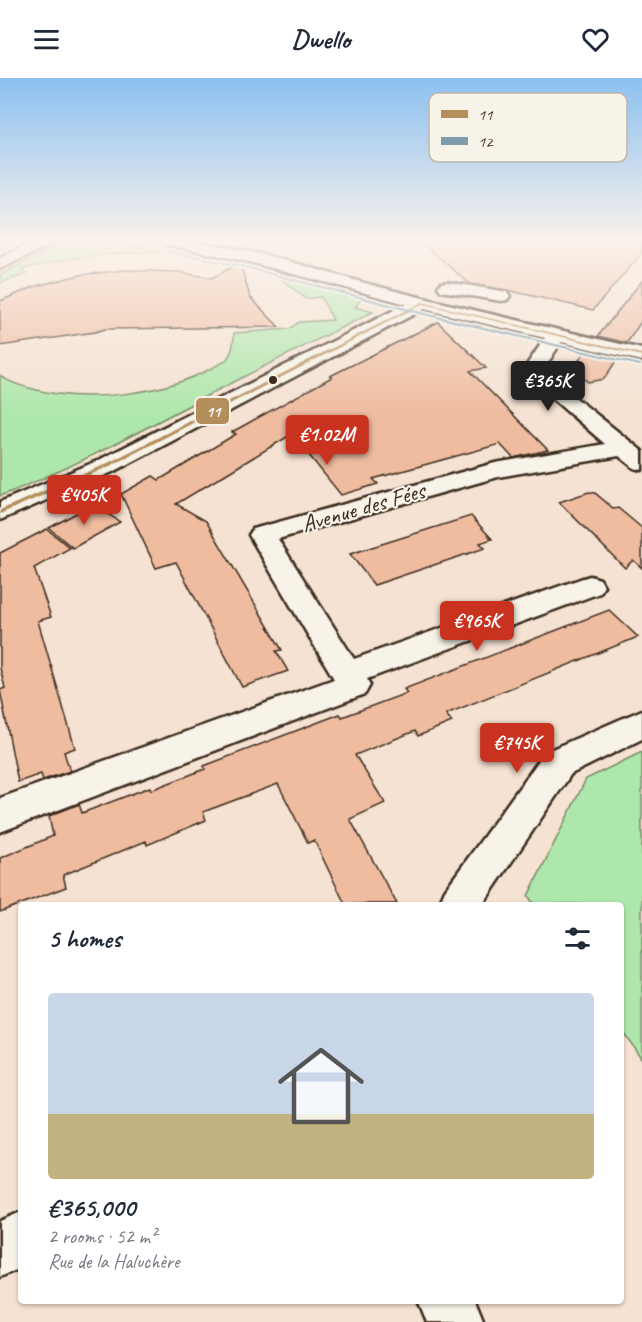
<!DOCTYPE html>
<meta charset="utf-8">
<style>
:root{--surface:#fff;--page:#f6f6f7;--text:#1f2937;--muted:#747a83;--line:#e0e1e3;--accent:#c8321e}
body{margin:0;font-family:Caveat,sans-serif;background:var(--page);color:var(--text);height:100vh;display:flex;flex-direction:column;font-size:22px;white-space:nowrap}
*{box-sizing:border-box;margin:0}
p{font-size:20px;color:var(--muted)}
.icon{flex:none;width:33px;height:33px;fill:none;stroke:currentColor;stroke-width:2;stroke-linecap:round;stroke-linejoin:round}
.map{position:relative;flex:1;overflow:hidden}
.sheet{position:absolute;left:18px;top:824px;width:606px;height:402px;display:flex;flex-direction:column;background:var(--surface);border-radius:6px;box-shadow:0 2px 4px #0004}
.sheet>*{flex:none}
.price{position:absolute;translate:-50% -51px;padding:0 14px;border-radius:6px;background:var(--accent);color:#fff;font-size:20px;line-height:39px;filter:drop-shadow(0 2px 3px #0008)}
.price::after{content:'';position:absolute;left:50%;top:36px;width:18px;height:14px;margin-left:-9px;background:inherit;clip-path:polygon(0 0,100% 0,50% 100%)}
.price.selected{background:#222;color:#fff}
ul{padding:0;list-style:none}
li{display:grid;align-content:center;gap:12px;height:318px;padding:0 30px}
li+li{border-top:2px solid var(--line)}
li span{display:grid;place-items:center;height:186px;border-radius:6px;color:#555}
li>.icon{margin-inline-start:auto}
span .icon{width:108px;height:108px;fill:#fffc;stroke-width:1}
li b{font-size:26px}
h2{display:flex;justify-content:space-between;align-items:center;height:72px;padding:0 30px;font-size:26px}
header{display:flex;justify-content:space-between;align-items:center;height:78px;padding:0 30px;background:var(--surface);font-size:27px;font-weight:700}
.map>svg:first-child{display:block}
</style>
<header><svg class="icon" aria-label="menu" viewBox="0 0 24 24"><path d="M4 6h16M4 12h16M4 18h16"/></svg>Dwello<svg class="icon" aria-label="heart" viewBox="0 0 24 24"><path d="M12 20l-8-8c-3-5 5-10 8-4 3-6 11-1 8 4z"/></svg></header>
<div class="map">
<svg width="642" height="1244" viewBox="0 0 642 1244">
<rect width="100%" height="100%" fill="#f5e2d2"/>
<filter id="ink" filterUnits="userSpaceOnUse"><feTurbulence type="fractalNoise" baseFrequency=".0167" numOctaves="2"/><feDisplacementMap in="SourceGraphic" scale="12" xChannelSelector="R" yChannelSelector="G"/><feConvolveMatrix kernelMatrix="1 2 1 2 8 2 1 2 1" color-interpolation-filters="sRGB"/></filter>
<g filter="url(#ink)">
<path fill="#aee7ab" stroke="#748864" stroke-width="1.5" d="M65 163H123L161 174C114 174 66 179 21 192L27 196 0 205V197Z
M281 201 297 202 362 220 355 229 373 234C319 261 266 287 214 314 144 351 74 390 0 418V297C7 304 19 307 29 310 83 326 162 317 212 290 216 287 224 285 227 281 233 274 234 263 234 255L289 251 299 244 333 242 321 219 306 221Z
M642 674V981L621 951V826H534L528 818 586 701Z"/>
<path fill="#efbca0" stroke="#3b2a1e" stroke-width="1.5" d="M420 163H642V175L593 232 507 212 470 206Z
M240 185 250 219 279 249 105 251 95 254 0 268V223L36 208 80 197 124 192 178 194 212 200Z
M642 203V242L627 265 598 258Z
M438 244 486 290 470 293 548 372 513 380 500 366 373 401 378 406 341 417 292 356 176 426 206 443 282 572 276 573 288 593 242 609 176 484 156 490 121 416 153 398 159 402 236 356 232 354 332 299 330 298Z
M586 272 618 280 604 301 588 304 572 291Z
M589 414 595 415 614 431 618 430 642 450V490L633 482 625 490 559 424Z
M93 426 120 444 73 470 49 450Z
M471 438 492 461 480 465 485 470 374 507 350 476Z
M47 451 70 470 34 490 51 539 38 543 75 670 64 674 70 693 43 702 41 696 18 704 0 612 5 610 0 590V475Z
M609 532 638 559 446 636 452 644 418 658 415 653 355 677 385 725 350 741 397 826H345L314 762 308 765 278 706 203 734 206 742 147 767 146 763 63 797 66 809 0 834V780L53 758 49 738 79 726 82 735 150 709 151 712 205 691 204 688 340 636 342 639 407 615 404 611Z"/>
<g fill="none" stroke-linecap="round" stroke-linejoin="round">
<g stroke="#3b2a1e" stroke-width="5">
<path id="minor" d="M35 163H55L52 166 0 191V180Z
M162 163C234 162 307 190 376 208 464 231 553 250 642 271V283L561 264 546 288 551 300 642 373V392L634 390 619 378 498 399 278 461 354 581 580 501 590 498 600 501 604 508 600 515 367 601 370 607 365 616 0 754V720L334 601 249 457 253 451 495 385 605 366 532 303 526 288 545 260 424 231 115 393 0 442V424L97 383 406 226 249 184 165 166Z
M447 204 507 214 510 218 507 222 501 223 441 213 438 209 441 205Z
M642 632V661L571 696 483 826H439L445 812 545 674Z
M21 1134V1190L0 1199V1143Z
M418 1222H475L484 1244H427Z"/>
</g>
<use href="#minor" fill="#f7f3e8" fill-rule="evenodd"/>
<g stroke="#f7f3e8" stroke-width="4">
<path id="bus-1" d="M422 224 642 276V278L423 226 108 389 0 436V432L104 387Z"/>
</g>
<g stroke="#f7f3e8" stroke-width="4">
<path id="bus-2" d="M168 172 249 189 421 234 640 286 642 287 640 288 419 236 249 191 167 174Z"/>
</g>
<use href="#bus-1" fill="#b48e5b" fill-rule="evenodd"/>
<use href="#bus-2" fill="#7d9cac" fill-rule="evenodd"/>
</g>
</g>
<linearGradient id="sky" x2="0" y2="1"><stop stop-color="#8cc0f1"/><stop offset="0.48" stop-color="#faf2eb"/><stop offset="1" stop-color="#faf2eb" stop-opacity="0"/></linearGradient>
<rect width="642" height="337" fill="url(#sky)"/>
<circle fill="#3b2a1e" stroke="#f7f3e8" stroke-width="2" cx="273" cy="302" r="5"/>
<g text-anchor="middle" dominant-baseline="central" stroke-width="4.5" stroke-linejoin="round" paint-order="stroke">
<g font-size="24" fill="#3b2a1e" stroke="#f7f3e8">
<text transform="translate(363 429) rotate(-16)">Avenue des Fées</text>
</g>
</g>
<rect x="429" y="15" width="198" height="69" rx="9" fill="#f7f3e8" stroke="#bfb7ab" stroke-width="1.5"/>
<rect x="441" y="32" width="27" height="8" fill="#b48e5b"/>
<rect x="441" y="59" width="27" height="8" fill="#7d9cac"/>
<g font-size="16" fill="#3b2a1e">
<text x="478" y="42">11</text>
<text x="478" y="69">12</text>
</g>
<rect stroke="#f7f3e8" stroke-width="2" x="195" y="319" width="35" height="28" rx="6" fill="#b48e5b"/>
<g font-size="16" text-anchor="middle" font-weight="bold" fill="#fff">
<text x="213" y="339">11</text>
</g>
</svg>
<b class="price selected" style="left:548px;top:334px">€365K</b>
<b class="price" style="left:327px;top:388px">€1.02M</b>
<b class="price" style="left:84px;top:448px">€405K</b>
<b class="price" style="left:477px;top:574px">€965K</b>
<b class="price" style="left:517px;top:696px">€745K</b>
<section class="sheet">
<h2>5 homes<svg class="icon" aria-label="filters" viewBox="0 0 24 24"><path d="M4 7h16M4 17h16"/><circle cx="9" cy="7" r="2"/><circle cx="15" cy="17" r="2"/></svg></h2>
<ul>
<li><span style="background:linear-gradient(#c9d6e8 65%,#c2b280 0)"><svg class="icon" aria-label="home" viewBox="0 0 24 24"><path d="M3 11l9-7 9 7M6 9v11h12V9"/></svg></span><div><b>€365,000</b><p>2 rooms · 52 m²</p><p>Rue de la Haluchère</p></div></li>
</ul>
</section>
</div>
